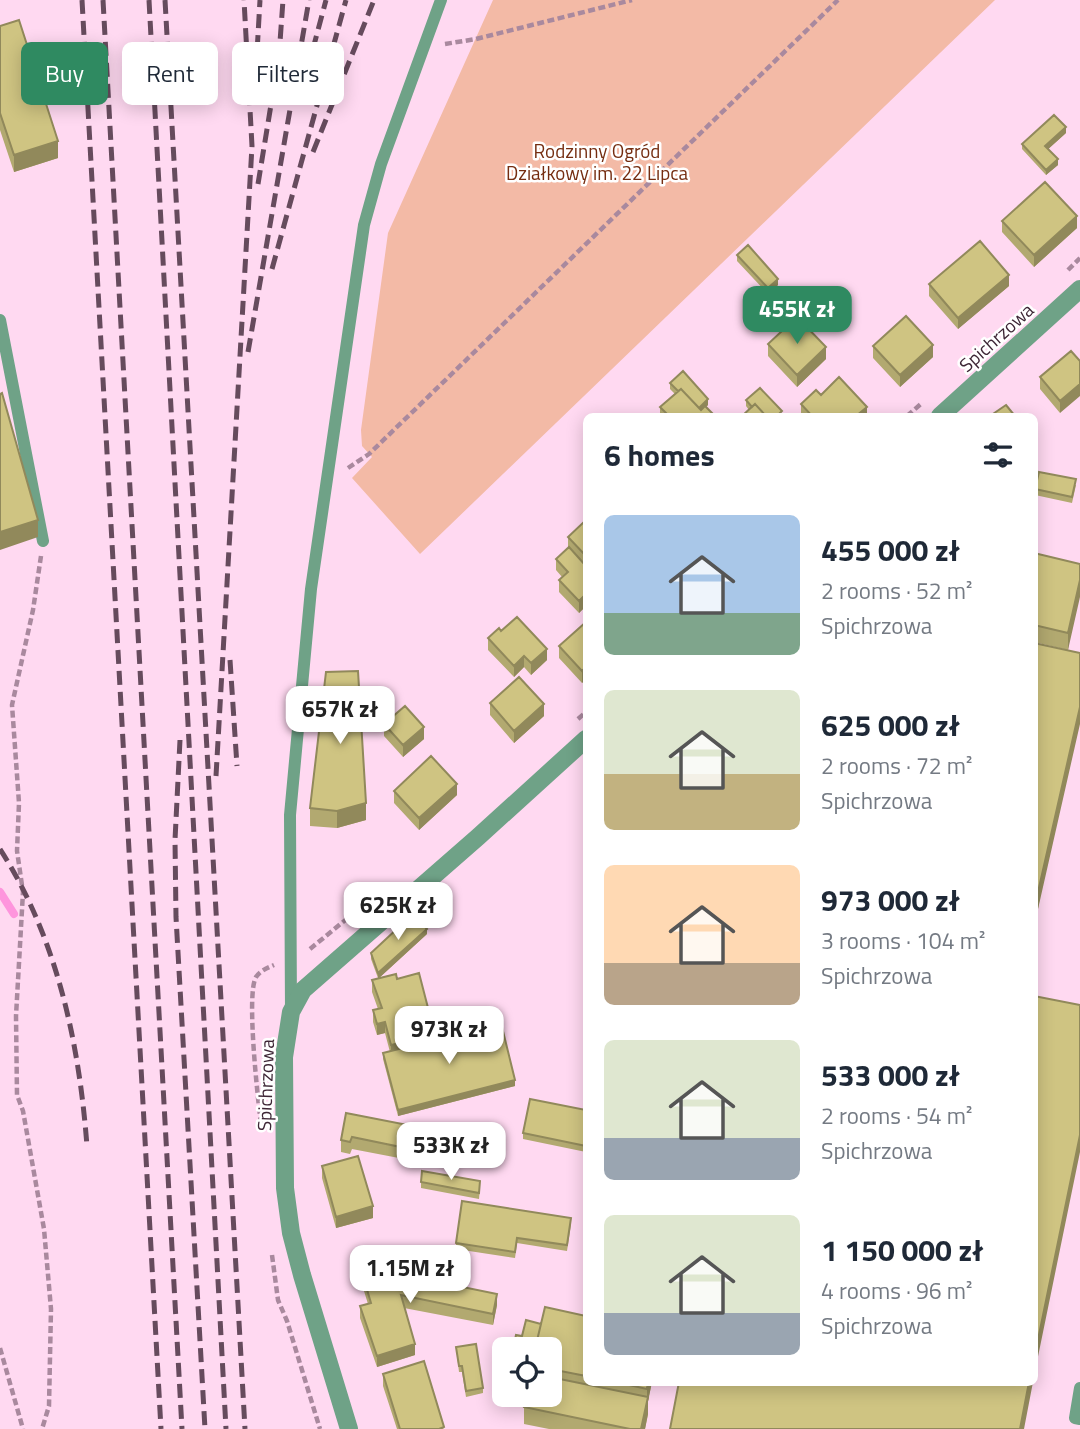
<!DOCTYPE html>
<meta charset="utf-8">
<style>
:root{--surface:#fff;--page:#f2f2f3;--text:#1f2937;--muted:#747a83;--accent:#2f8a61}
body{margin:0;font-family:"Titillium Web",sans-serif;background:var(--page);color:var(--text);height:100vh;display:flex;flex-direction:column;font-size:26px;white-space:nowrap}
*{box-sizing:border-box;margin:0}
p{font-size:23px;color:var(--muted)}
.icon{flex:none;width:38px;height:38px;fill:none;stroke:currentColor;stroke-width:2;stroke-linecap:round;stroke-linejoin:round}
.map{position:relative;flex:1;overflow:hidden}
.sheet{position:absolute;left:583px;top:413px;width:455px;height:973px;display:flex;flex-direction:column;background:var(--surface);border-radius:10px;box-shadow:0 4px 18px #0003}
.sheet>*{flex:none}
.hud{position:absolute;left:21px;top:42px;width:457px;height:63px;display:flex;gap:14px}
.buttons{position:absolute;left:492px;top:1337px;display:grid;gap:14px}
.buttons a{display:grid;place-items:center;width:70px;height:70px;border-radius:10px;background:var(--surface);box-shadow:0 4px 18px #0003;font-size:35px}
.price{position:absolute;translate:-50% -60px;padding:0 16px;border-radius:14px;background:#fff;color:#222;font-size:23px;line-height:46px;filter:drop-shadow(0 2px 4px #0008)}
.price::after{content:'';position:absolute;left:50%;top:42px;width:21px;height:16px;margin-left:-10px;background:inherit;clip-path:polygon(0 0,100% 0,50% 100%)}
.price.selected{background:var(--accent);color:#fff}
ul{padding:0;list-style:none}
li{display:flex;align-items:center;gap:21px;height:175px;padding:0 21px}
li span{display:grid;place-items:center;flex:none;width:196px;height:140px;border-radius:10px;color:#555}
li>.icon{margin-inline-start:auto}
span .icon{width:84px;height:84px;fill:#fffc;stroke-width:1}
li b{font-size:30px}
h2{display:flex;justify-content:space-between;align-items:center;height:84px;padding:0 21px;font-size:30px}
.tag{padding:0 24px;border-radius:10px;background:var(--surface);box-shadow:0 4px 18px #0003;font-size:24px;line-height:63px}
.tag.selected{background:var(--accent);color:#fff}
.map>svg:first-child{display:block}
</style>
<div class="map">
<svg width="1080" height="1429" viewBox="0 0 1080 1429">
<rect width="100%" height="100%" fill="#ffd9f1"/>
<path fill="#f3baa6" d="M493 0H995L420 554 352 478 372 457 362 446 361 430 388 233Z"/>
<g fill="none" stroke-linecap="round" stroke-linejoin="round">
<path stroke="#fe95dd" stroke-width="8" d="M0 892 14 914"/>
<path stroke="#a9899e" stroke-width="4.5" stroke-dasharray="7 3.5" stroke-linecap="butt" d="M445 44 476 39 632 0
M1068 270 1080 258
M907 416 922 403
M348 468 369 454 838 0
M41 556 33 610 12 705 19 803 17 851 23 892 16 1016 17 1095 23 1111 44 1229 51 1309 49 1406 42 1429
M578 719 586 712
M310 949 382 890
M261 1124C258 1100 246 994 256 977 260 971 267 968 274 965
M272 1255 278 1300 287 1321 320 1429
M0 1348 23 1429"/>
<path stroke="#6fa287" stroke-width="12" d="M0 320 43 541
M291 1012 290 815 311 589 364 225 381 164 441 0
M1080 1388 1075 1418 1080 1419"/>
<path stroke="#6fa287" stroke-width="18" d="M940 416 1080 289
M349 1429 302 1275 291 1233 285 1188 284 1057 291 1012 303 990 478 837 586 739"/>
<path stroke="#664b5d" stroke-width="5" stroke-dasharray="14 7" stroke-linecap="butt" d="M82 0 161 1429
M103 0 182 1429
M149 0 226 1429
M165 0 245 1429
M256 70 260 0
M302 90 326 0
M313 152 374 0
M258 184 279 56 283 0
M272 269 346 0
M248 352 309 0
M230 660 237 766
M180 740 175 840 176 917 205 1429
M216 776 252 146 244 0
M0 849C57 938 79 1042 87 1146"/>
</g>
<path fill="#b2a970" d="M0 26 58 158 14 172 0 130Z
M1066 133 1048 149 1058 165 1046 175 1022 149V144Z
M1002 221 1077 228 1034 267 1002 232Z
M737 255 778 285 768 294 737 261Z
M929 284 1009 286 958 329 929 296Z
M768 344 826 359 797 387 768 356Z
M873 346 933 357 900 387 873 358Z
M1071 351 1060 413 1040 389V377Z
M670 383 708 405 706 407 715 416H660V407L675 394 670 389Z
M821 395 867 416H801V404Z
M746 400 782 416 749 410 746 406Z
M1076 485 1072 503 1035 495V489Z
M586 520V606L579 613 559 592V580L562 577 556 570V559L568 548V537Z
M1034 553 1080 564 1068 650 1034 642Z
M586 622V679L582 683 559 658V646Z
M501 631 547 660 531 675 524 667 514 677 488 650V638Z
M1034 643 1080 653 1038 909 1034 908Z
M326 672 366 820 337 828 310 826V808Z
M490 703 544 716 514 743 490 715Z
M384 724 424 739 403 757 384 736Z
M394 791 457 795 419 830 394 803Z
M427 934 379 978 397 979 435 1040 515 1086 398 1116 383 1059V1053L390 1052 385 1033 377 1035 373 1022V1010L378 1009 372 992V980L378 978 371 959V953Z
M586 1110V1152L523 1139V1133Z
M346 1113 423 1134 480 1152 479 1158 451 1151 450 1160 426 1156 425 1163 352 1149 350 1154 341 1152V1140Z
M322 1166 373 1218 336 1228 322 1178Z
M421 1182 480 1187 479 1199 421 1188Z
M571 1224 567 1251 517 1243 515 1258 456 1249V1243Z
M360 1266 497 1305 493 1325 404 1308 415 1355 377 1367 360 1318V1306L368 1304 360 1278Z
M586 1316V1382H652L648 1401V1414L645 1429H549L524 1424V1407L550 1395V1349L522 1336 541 1324Z
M456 1347 483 1388V1393L466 1397 462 1372H459Z
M383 1374 444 1429H397L383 1386Z"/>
<path fill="#91895b" d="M1066 127V133L1045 152V146Z
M58 141V158L14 172V155Z
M1058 159V165L1046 175V170Z
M1077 216V228L1034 267V255Z
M1009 275V286L958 329V318Z
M778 279V285L768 294V288Z
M933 345V357L900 387V375Z
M826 347V359L797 387V375Z
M1080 384V396L1060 413V401Z
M708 399V405L696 416V411Z
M867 407V416H856Z
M38 520V537L0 550V532Z
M1080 580V597L1068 650V633Z
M586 594V606L579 613V601Z
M547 649V660L531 675V663Z
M524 656V667L514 677V666Z
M586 667V679L582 683V671Z
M544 704V716L514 743V731Z
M1080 707V724L1038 909V892Z
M424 727V739L403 757V745Z
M457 784V795L419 830V818Z
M366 803V820L337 828V811Z
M427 929V934L378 979V973Z
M385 1022V1033L377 1035V1024Z
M435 1035V1046L391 1057V1045Z
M515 1080V1086L398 1116V1110Z
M1080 1135V1152L1034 1376V1359Z
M373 1206V1218L336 1228V1217Z
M497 1294V1305L493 1325V1314Z
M415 1344V1355L377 1367V1356Z
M648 1382H652L648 1401V1414L645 1429H641L647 1402V1389Z
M1029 1382H1033L1024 1429H1020Z"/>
<path fill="#cfc482" stroke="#91895b" stroke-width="2" d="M19 20 58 141 14 155 0 113V26Z
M1054 115 1066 127 1045 146 1058 159 1046 170 1022 144Z
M1045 182 1077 216 1034 255 1002 221Z
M980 241 1009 275 958 318 929 284Z
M748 245 778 279 768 288 737 255Z
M906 316 933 345 900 375 873 346Z
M797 317 826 347 797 375 768 344Z
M1071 351 1080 361V384L1060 401 1040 377Z
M683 371 708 399 699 408 681 389 678 391 670 383Z
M839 377 867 407 856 416H812L801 404 816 390 821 395Z
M760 388 782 411 777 416H766L755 404 752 407 746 400Z
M681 389 701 410 705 406 715 416H669L660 407Z
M2 393 38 520 0 532V394Z
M755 404 766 416H742Z
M1006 405 1015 416H990Z
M1039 472 1076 479 1072 497 1035 489Z
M586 520V556L568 537Z
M569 547 586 566V594L579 601 559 580 568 572 556 559Z
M1034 553 1080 564V580L1068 633 1034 625Z
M517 617 547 649 531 663 524 656 514 666 488 638 499 628 501 631Z
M586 622V667L582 671 559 646Z
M1034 643 1080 653V707L1038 892 1034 891Z
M358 671 366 803 337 811 310 808 326 672Z
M519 677 544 704 514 731 490 703Z
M405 706 424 727 403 745 384 724Z
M431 756 457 784 419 818 394 791Z
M413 914 427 929 378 973 371 953Z
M419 973 435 1035 391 1045 385 1022 377 1024 373 1010 382 1008 372 980 396 974 397 979Z
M1034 996 1080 1005V1135L1034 1359Z
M501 1023 515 1080 398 1110 383 1053Z
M530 1099 586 1110V1146L523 1133Z
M346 1113 423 1128 420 1151 352 1137 350 1142 341 1140Z
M423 1134 480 1146 479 1152 451 1145 450 1154 426 1150 425 1157 420 1156Z
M358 1156 373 1206 336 1217 322 1166Z
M422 1171 480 1181 479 1193 421 1182Z
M462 1201 571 1218 567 1245 517 1238 515 1252 456 1243Z
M360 1266 497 1294 493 1314 401 1295 415 1344 377 1356 360 1306 371 1303Z
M545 1307 586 1316V1376L550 1369V1349H535Z
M526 1320 541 1324 535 1349H513L516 1335 522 1336Z
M476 1344 483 1388 466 1391 462 1366H459L456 1347Z
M424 1361 444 1427 439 1429H400L383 1374Z
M550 1377 648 1397 641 1429H630L524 1407 527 1395H550Z
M616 1382H648L647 1389Z
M679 1382H1029L1020 1429H670Z"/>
<g text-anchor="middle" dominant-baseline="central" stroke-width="5" stroke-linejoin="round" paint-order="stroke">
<g font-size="19" fill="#752d10" stroke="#fff">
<text x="597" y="150">Rodzinny Ogród<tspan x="597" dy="22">Działkowy im. 22 Lipca</tspan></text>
</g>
<g font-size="19" fill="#3e2636" stroke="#fff">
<text transform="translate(996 337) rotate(-42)">Spichrzowa</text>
<text transform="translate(265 1085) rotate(-88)">Spichrzowa</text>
</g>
</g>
</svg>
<div class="buttons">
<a><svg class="icon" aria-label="locate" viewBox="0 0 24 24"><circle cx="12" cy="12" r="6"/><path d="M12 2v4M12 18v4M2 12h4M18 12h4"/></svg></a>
</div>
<b class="price selected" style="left:797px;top:346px">455K zł</b>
<b class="price" style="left:340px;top:746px">657K zł</b>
<b class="price" style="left:398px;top:942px">625K zł</b>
<b class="price" style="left:449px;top:1066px">973K zł</b>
<b class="price" style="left:451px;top:1182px">533K zł</b>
<b class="price" style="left:410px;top:1305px">1.15M zł</b>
<div class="hud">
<a class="tag selected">Buy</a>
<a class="tag">Rent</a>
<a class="tag">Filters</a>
</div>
<section class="sheet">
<h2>6 homes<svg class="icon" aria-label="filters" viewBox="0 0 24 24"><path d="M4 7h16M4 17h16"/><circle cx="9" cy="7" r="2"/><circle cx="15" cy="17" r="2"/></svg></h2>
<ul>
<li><span style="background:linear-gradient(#a9c7e8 70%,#7fa58c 0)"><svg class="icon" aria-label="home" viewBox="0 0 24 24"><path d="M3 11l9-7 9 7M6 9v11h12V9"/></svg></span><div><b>455 000 zł</b><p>2 rooms · 52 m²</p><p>Spichrzowa</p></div></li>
<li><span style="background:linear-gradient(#dfe7d0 60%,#c2b280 0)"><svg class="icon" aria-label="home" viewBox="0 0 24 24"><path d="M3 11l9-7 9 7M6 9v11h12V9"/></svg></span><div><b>625 000 zł</b><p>2 rooms · 72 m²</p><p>Spichrzowa</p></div></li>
<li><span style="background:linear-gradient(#ffd9b3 70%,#b9a48a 0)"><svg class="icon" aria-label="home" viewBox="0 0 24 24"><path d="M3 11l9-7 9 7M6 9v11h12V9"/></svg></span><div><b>973 000 zł</b><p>3 rooms · 104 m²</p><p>Spichrzowa</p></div></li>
<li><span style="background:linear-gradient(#dfe7d0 70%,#9aa5b1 0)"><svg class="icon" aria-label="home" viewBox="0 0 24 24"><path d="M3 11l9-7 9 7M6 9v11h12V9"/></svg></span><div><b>533 000 zł</b><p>2 rooms · 54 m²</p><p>Spichrzowa</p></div></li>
<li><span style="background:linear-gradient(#dfe7d0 70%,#9aa5b1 0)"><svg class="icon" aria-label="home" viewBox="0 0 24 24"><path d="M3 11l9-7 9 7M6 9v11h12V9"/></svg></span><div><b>1 150 000 zł</b><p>4 rooms · 96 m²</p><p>Spichrzowa</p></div></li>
</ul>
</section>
</div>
